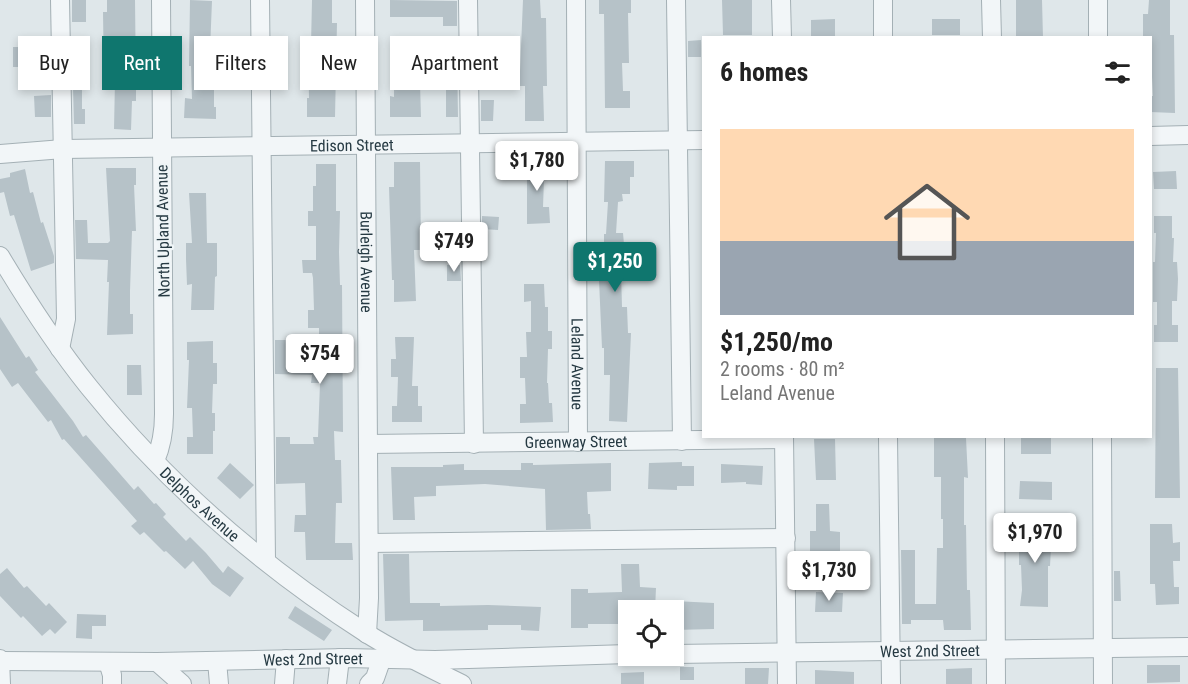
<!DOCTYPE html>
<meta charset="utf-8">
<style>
:root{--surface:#fff;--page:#f6f6f6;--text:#222;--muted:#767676;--accent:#0f766e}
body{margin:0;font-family:"Roboto Condensed",sans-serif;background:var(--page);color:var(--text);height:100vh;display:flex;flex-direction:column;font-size:22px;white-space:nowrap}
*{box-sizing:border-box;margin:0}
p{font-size:20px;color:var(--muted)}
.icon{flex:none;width:33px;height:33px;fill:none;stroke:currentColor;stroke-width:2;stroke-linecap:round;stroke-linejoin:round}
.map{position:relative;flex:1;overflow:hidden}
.drawer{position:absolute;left:702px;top:36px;width:450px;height:402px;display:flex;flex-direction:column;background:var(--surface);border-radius:0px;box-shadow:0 3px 9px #0003}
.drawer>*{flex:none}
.hud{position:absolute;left:18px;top:36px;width:570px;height:54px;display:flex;gap:12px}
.fabs{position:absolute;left:618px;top:600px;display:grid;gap:12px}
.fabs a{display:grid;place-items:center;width:66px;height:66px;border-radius:0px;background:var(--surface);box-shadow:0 3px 9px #0003;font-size:30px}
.price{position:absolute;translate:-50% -51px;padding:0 14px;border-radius:6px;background:#fff;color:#222;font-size:20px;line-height:39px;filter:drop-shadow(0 2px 3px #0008)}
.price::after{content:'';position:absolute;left:50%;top:36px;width:18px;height:14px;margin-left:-9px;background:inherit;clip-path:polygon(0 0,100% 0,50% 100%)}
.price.selected{background:var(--accent);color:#fff}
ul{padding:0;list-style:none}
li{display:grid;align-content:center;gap:12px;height:318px;padding:0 18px}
li span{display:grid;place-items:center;height:186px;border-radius:0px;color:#555}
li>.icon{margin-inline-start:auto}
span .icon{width:108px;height:108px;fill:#fffc;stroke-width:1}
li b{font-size:26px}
h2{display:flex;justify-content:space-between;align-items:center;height:72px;padding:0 18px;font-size:26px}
.pill{padding:0 21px;border-radius:0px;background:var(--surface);box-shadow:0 3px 9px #0003;font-size:21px;line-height:54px}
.pill.selected{background:var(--accent);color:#fff}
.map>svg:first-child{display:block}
</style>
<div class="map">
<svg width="1188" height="684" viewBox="0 0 1188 684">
<rect width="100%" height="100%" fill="#dfe7ea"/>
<path fill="#b6c2c8" d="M72 0H86V22H72Z
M107 0H135L136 85V101H132L131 130 114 129 115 80H104L103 12H107Z
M190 0 212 1 210 50H214V107H216V119L184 118 185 98 192 99 191 66H189Z
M312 0H332V23H337L335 117H307V98H309L308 45H311Z
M390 0 457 1V26H443V17H390Z
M523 0H540L541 18H546L547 86H543L544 121H525V86H520V71Z
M599 0H631V13H628L629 63H622L623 91H630V108H605L604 14H599Z
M722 0H752V35H723Z
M1016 0H1042L1043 38H1016Z
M1149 0H1170V35H1174L1175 113 1150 112V96H1153L1150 38H1143V14H1148Z
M835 19V38H811V20Z
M932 19H960V35H932Z
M701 40V57H688V41Z
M13 47H25V67H13Z
M391 50H419L421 117H390V96L394 97V67H391Z
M444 54H457L458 117H446V87H443Z
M73 88H82V109H85V124H74Z
M51 95V117H35L34 96Z
M481 100H494L493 121H481Z
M605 161H634V177H630V194H622L623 201 618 202 616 233H623L625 256 624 273H621L622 307H627L628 333H631L627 422 609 421 610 375H604V348H602L599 280 600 255 604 256V234H606L608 202H604Z
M394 162H420L421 250H414L416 301 394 302V280H392L389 187H394Z
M527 162H550L551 179H544L543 207H549L550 223 527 224Z
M316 164H336V211H340L339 252 340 285H342L343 432 334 431 335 460H341L342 503H336L335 543H352L353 560H306L305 532H294L295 515H306L305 483 276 484V437H290V444H314L313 437H318L320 383H311L312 375 275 374V340H287V363L319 364V328H308V310H314L313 278 312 273H303L302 260H316V226H308V211H313V186H316Z
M106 168H136V185H134L136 231H132L130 291V314H133V334L107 335 109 282H107L108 260 76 259 75 220H87L88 243H108L110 241Z
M25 169 30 193 33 192 41 223 43 222 54 256V263L31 271 14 215 10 216 4 192 0 193V179L10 177V173Z
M1176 171 1177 189H1154L1153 172Z
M189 193H206L207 243H217V276L215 277 214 310H191L192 284 187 285 186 259V243H192Z
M482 216 499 217 498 230 482 229Z
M1154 216H1172V238H1174L1173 262H1177L1178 279 1177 301H1172V325H1178V342H1154V325H1157V302H1153V262H1155L1156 233H1154Z
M447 265H460L461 281H447Z
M524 284H544L545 307H548V331H552V349H548L547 383H548L549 403H552L553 422 520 423V404H526L525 378H520V357H527L526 332H531V301L524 302Z
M0 317 26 358 29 356 38 370 35 372 73 421 83 437 86 435 134 490 138 486 154 504 156 503 166 514 163 517 186 541 190 537 206 553 223 573 228 566 244 578 230 597 212 584 193 561 185 569 166 551 164 552 144 532 140 535 131 526 137 521 64 439 62 440 51 420 48 422 18 383 12 387 0 369Z
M395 337H414L412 386H418V406H422V422H392V406H397L398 377H391V359H396Z
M213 341V363H217V384H213L212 413H215V431H213V454H187V437H193L192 408H187L189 360H187V342Z
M127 365H141L142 395H127Z
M1156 368H1178L1180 498H1155Z
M1021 436H1051V454H1021Z
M934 438H966L968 478 964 477V525H966L967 590H970L971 630H944L943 620H911V624H902L901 550H915V604H936L937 548H943V519H941V477H934Z
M814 439H835L836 480H816Z
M682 462V466H694V486H677V490L648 489 649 463Z
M230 463 254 485 240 499 217 478Z
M521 463H533V465L611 463V491L587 492 588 514H590L591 529 546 530 545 489 485 484 436 486V496L414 497 415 520H393L391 467H443V465L464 464V470H521Z
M721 464 763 466 762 485 746 484V482L721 483Z
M1020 481 1052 482V500L1019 499Z
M816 504H829L830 531 840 532V566L810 567V531H816Z
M1050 524 1051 548 1050 566H1048V607L1020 606 1022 590 1021 565H1019V531H1025V525Z
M1150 524H1172L1173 543 1180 542V561H1173L1174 587H1179V604L1156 605 1155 584H1150Z
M383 554H409L410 603H440V606L488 605 541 607 539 631 521 630V625H488V630L423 631V620L385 621Z
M621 564H639L640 587 656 588 655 610H618V624H588V628H571V589H588V593L622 592Z
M7 568 24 588 27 586 46 606 49 603 67 622 55 634 50 629 42 636 23 616 21 618 0 596V574Z
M1114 571H1120L1121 601H1114Z
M816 592 843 593 842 612H815Z
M674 601 714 603V629L674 630Z
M295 606 332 630 324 641 288 618Z
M77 614 106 615V626H92V639L76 638Z
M1147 665H1180V682L1147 683Z
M680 667H694V680H680Z
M745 668H769L768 684H745Z
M972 668V684H946V669Z
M815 670 854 672V684H815Z
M644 672V684H621V673Z"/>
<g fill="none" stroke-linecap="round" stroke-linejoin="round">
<g stroke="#a4b0b5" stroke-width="20">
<g id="minor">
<path d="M260 0 266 560"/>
<path id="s1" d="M365 0 369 598 367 634"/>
<path d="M468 0 474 444"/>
<path id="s2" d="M576 0 578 442"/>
<path d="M676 0 682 441"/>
<path d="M781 0 782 38"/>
<path d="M883 0V38"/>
<path d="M991 0 992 38"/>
<path d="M1098 0V38"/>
<path d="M1150 136 1188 135"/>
<path id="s3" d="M0 154 63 149 704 140"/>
<path id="s4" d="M0 256C27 301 56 346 89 387 166 483 262 566 366 633 396 652 429 668 462 684"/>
<path d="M60 349 66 319 60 0"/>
<path d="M784 436 787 684"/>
<path d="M888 436 891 684"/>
<path d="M995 436 996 684"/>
<path d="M1102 436 1103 684"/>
<path id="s5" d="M368 444 784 439"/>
<path d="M155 461C162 445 164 431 164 414L161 0"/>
<path d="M369 543 786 538"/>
<path id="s6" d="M674 654 1188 647"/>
<path d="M0 659 1 684"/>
<path id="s7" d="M1 661 157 662 347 658 435 660 628 654"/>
<path d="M217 661 219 684"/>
<path d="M108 662 112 675V684"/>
<path d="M157 662 182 684"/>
<path d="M284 684 286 659"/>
<path d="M337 684 340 658"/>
<path d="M369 684 375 678 382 658"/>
</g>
</g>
<use href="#minor" stroke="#f2f6f8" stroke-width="18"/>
</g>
<g text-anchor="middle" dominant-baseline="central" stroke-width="4.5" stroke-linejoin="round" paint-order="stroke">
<g font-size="16" fill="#263a43" stroke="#eff5f7">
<text stroke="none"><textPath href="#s3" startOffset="352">Edison Street</textPath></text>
<text transform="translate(163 231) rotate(-91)">North Upland Avenue</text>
<text stroke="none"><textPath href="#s1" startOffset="262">Burleigh Avenue</textPath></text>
<text stroke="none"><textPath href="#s2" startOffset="364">Leland Avenue</textPath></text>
<text stroke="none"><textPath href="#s5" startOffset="208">Greenway Street</textPath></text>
<text stroke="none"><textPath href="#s4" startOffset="320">Delphos Avenue</textPath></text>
<text stroke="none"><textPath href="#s6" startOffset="256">West 2nd Street</textPath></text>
<text stroke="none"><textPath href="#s7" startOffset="312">West 2nd Street</textPath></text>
</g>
</g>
</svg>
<div class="fabs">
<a><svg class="icon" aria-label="locate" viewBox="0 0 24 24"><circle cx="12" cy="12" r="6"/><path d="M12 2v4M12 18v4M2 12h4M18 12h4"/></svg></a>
</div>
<b class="price" style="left:537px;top:192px">$1,780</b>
<b class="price" style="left:454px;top:273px">$749</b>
<b class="price selected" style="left:615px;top:293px">$1,250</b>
<b class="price" style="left:320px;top:385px">$754</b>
<b class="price" style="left:1035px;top:564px">$1,970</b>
<b class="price" style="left:829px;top:602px">$1,730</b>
<div class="hud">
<a class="pill">Buy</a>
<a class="pill selected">Rent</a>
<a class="pill">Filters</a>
<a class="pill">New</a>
<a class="pill">Apartment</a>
</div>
<section class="drawer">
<h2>6 homes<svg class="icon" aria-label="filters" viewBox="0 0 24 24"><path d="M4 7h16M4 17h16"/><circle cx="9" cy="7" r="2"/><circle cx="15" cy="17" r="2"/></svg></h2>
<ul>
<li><span style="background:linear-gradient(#ffd9b3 60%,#9aa5b1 0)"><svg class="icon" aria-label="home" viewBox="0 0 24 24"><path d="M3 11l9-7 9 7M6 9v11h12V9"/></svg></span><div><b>$1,250/mo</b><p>2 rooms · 80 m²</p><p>Leland Avenue</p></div></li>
</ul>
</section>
</div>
